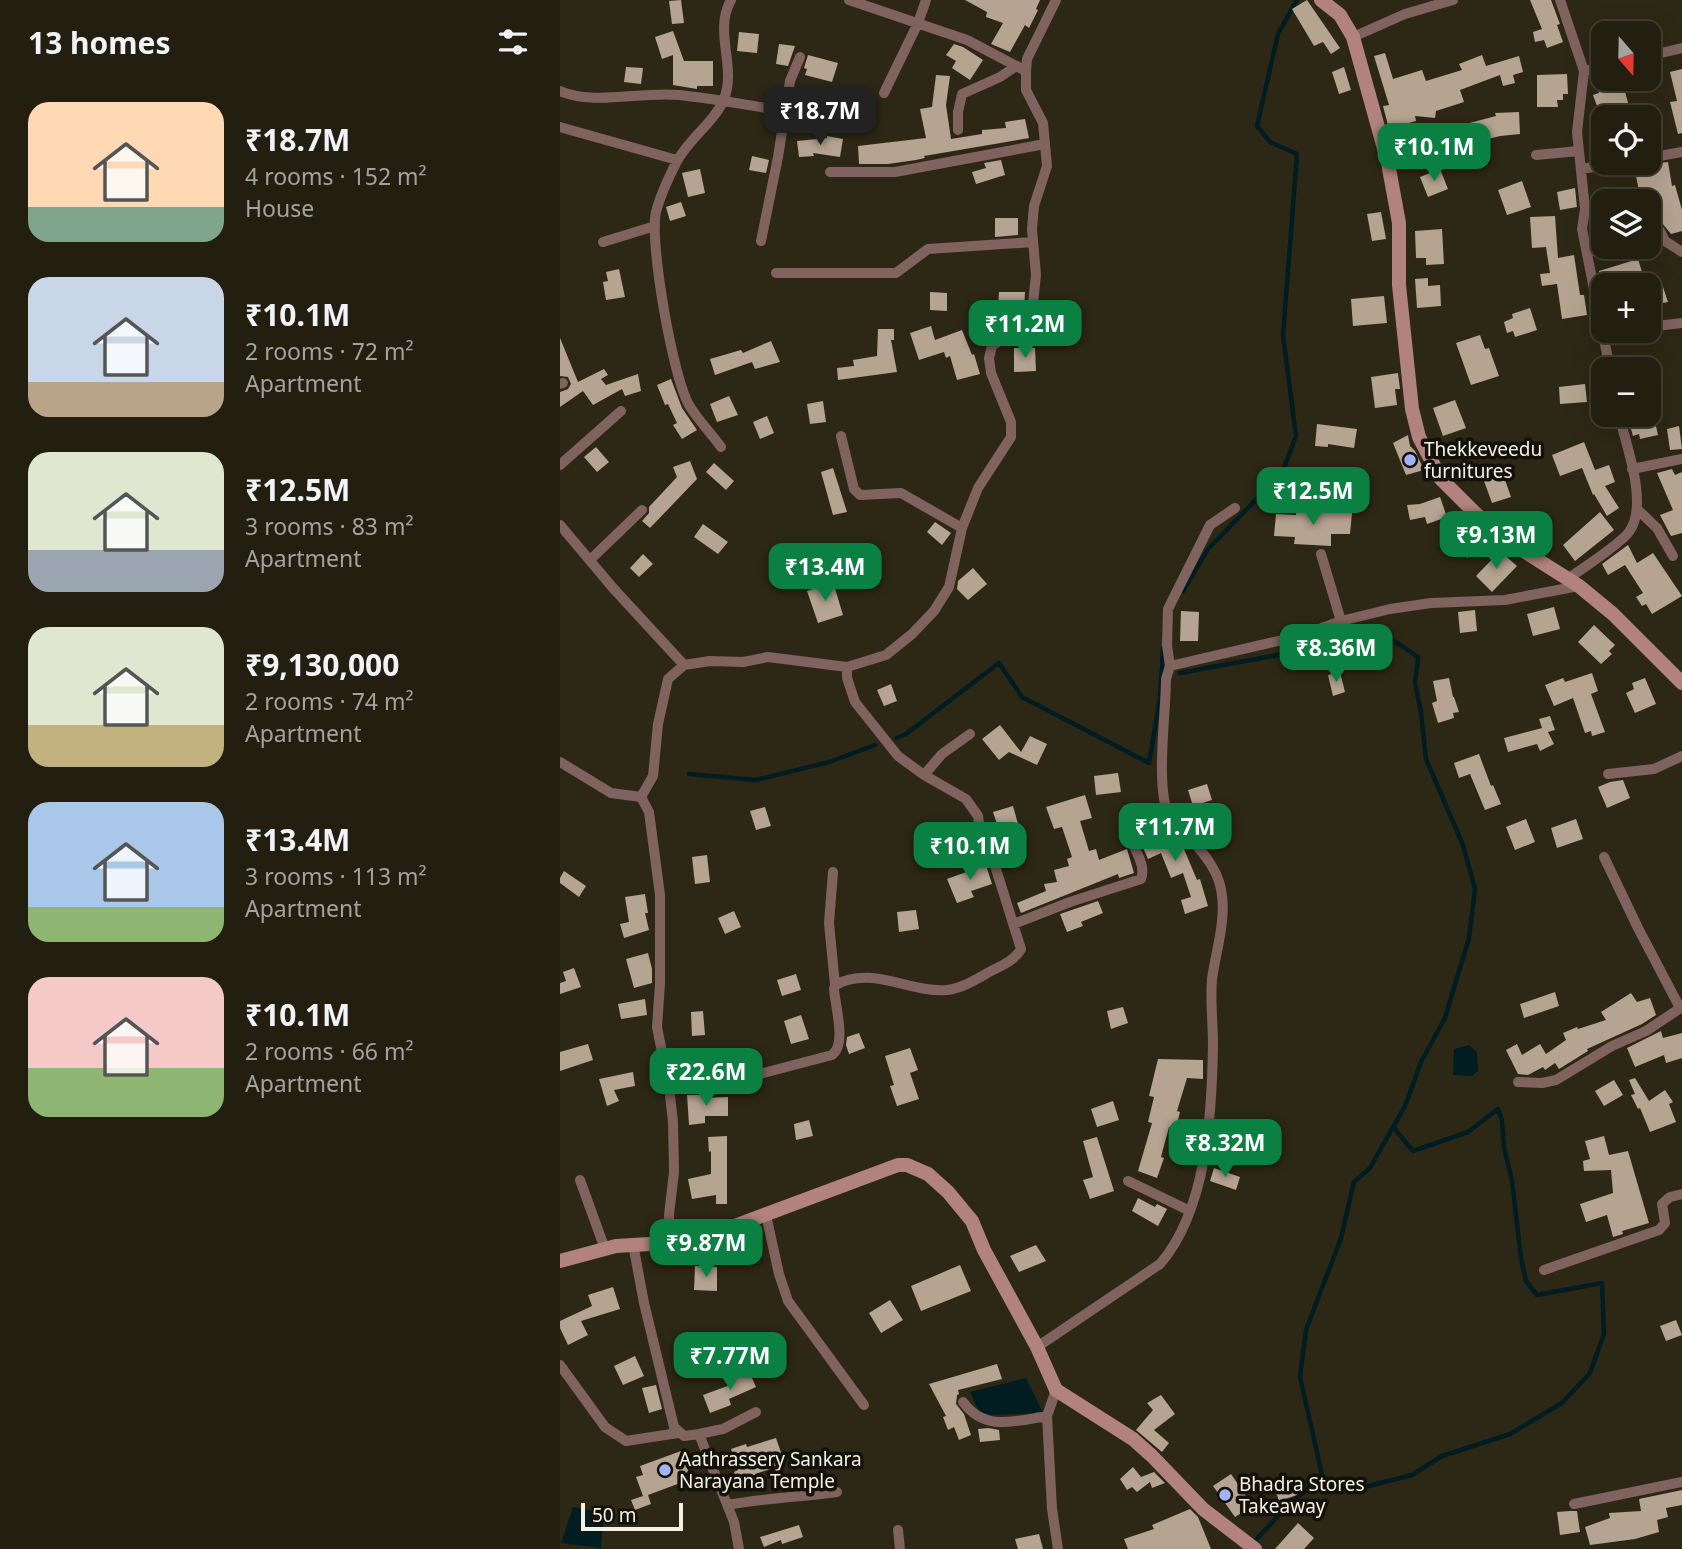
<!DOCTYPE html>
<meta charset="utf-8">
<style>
:root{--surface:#221e10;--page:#2e2b1e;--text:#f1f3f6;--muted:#a2a29f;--line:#3f3c30;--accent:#0b8043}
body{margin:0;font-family:"Noto Sans",sans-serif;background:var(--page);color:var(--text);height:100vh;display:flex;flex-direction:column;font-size:26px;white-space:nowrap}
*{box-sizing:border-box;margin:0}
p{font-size:23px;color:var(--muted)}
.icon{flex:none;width:38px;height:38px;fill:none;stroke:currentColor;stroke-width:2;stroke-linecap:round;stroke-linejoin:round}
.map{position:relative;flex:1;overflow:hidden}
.side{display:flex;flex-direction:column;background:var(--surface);width:560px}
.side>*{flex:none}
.needle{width:46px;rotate:160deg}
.fabs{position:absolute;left:1031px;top:21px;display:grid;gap:14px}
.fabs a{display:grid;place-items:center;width:70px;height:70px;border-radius:14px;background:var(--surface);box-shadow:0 7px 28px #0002,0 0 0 2px var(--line);font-size:35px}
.scale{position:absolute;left:21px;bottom:18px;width:102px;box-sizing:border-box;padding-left:7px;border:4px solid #f4f1e5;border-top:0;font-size:19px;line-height:24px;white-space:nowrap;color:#f4f1e5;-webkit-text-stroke:5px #131109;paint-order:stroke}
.price{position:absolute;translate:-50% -60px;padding:0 16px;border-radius:14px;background:var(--accent);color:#fff;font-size:23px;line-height:46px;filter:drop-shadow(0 2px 4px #0008)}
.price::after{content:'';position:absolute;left:50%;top:42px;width:21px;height:16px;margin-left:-10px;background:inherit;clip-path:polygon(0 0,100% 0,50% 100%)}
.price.current{background:#222;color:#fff}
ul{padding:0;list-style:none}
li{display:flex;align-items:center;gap:21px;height:175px;padding:0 28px}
li span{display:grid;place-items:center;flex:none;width:196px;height:140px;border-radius:21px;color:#555}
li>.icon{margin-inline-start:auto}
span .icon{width:84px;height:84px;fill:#fffc;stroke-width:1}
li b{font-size:30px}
h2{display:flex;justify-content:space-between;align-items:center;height:84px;padding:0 28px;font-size:30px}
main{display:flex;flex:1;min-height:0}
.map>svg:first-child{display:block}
</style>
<main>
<section class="side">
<h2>13 homes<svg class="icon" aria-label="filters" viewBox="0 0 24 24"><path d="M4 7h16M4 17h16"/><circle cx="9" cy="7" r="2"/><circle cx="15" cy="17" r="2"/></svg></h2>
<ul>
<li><span style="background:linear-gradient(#ffd9b3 75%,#7fa58c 0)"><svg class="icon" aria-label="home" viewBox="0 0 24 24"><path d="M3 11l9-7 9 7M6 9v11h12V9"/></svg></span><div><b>₹18.7M</b><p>4 rooms · 152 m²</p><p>House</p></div></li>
<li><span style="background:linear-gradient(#c9d6e8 75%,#b9a48a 0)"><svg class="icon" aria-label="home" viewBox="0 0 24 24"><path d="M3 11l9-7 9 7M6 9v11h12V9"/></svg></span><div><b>₹10.1M</b><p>2 rooms · 72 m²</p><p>Apartment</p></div></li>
<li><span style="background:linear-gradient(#dfe7d0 70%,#9aa5b1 0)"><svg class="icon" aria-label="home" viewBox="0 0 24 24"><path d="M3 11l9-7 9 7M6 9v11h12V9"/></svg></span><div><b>₹12.5M</b><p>3 rooms · 83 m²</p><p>Apartment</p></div></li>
<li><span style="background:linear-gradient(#dfe7d0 70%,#c2b280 0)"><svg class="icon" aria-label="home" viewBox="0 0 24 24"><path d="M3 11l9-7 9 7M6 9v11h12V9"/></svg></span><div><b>₹9,130,000</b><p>2 rooms · 74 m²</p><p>Apartment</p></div></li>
<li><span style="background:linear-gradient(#a9c7e8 75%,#8fb573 0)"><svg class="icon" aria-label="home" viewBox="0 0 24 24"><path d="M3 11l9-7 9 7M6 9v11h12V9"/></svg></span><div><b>₹13.4M</b><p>3 rooms · 113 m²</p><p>Apartment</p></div></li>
<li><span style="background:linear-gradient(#f6c9c9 65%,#8fb573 0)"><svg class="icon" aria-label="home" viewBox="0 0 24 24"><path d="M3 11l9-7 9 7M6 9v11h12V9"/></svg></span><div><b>₹10.1M</b><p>2 rooms · 66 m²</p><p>Apartment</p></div></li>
</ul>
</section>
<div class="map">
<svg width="1122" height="1549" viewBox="0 0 1122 1549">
<rect width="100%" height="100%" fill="#2d2815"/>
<path fill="#011d22" d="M909 1045 917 1052 918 1071 912 1076 893 1075 894 1049Z
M466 1378 483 1413 430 1415 419 1412 410 1392Z
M13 1507 44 1513 41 1548 1 1543Z"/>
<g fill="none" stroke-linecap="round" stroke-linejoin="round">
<path stroke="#011d22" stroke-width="4.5" d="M623 591 648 549 722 473 736 436 723 335 737 154 710 142 697 126 718 34 737 0
M620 673 718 655 814 632 839 644 858 657 855 683 861 712 866 759 903 845 915 889 909 938 885 1018 861 1062 845 1106 810 1168 794 1182 781 1238 746 1330 740 1377 763 1479 732 1501 693 1543
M337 738 346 734 439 663 462 697 589 763 600 698 603 648
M129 774 196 780 269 762 315 745
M763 1479 797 1489 852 1475 882 1456 950 1434 1002 1403 1030 1373 1044 1334 1042 1283 977 1295 966 1281 961 1258 952 1181 944 1147 942 1121 938 1109 908 1132 853 1151 833 1127"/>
</g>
<path fill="#b6a492" d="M121 0 124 23 112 24 109 1Z
M405 0H480L476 9 478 10 469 28 465 25 450 52 431 44 443 23 426 17 427 12Z
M747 0 780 48 771 54 763 42 754 46 732 9Z
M970 0H991L1000 24 997 25 1003 42 987 48 984 40 975 42 973 32 982 29Z
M113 31 124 61H153V86H137V89L113 85V55L102 59 95 37Z
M179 32 199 34 197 53 177 51Z
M219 44 235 46 228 66 216 64Z
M394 44 403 47 423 60 410 80 392 68 396 61 386 55Z
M825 53 833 79 862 70 866 81 902 70 899 64 922 55 926 66 959 56 963 72 953 75 955 83 943 86 940 75 900 90 904 102 876 111 875 118 855 116 856 121 845 124 849 145 834 148 823 106 829 105 814 56Z
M248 55 278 63 272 82 245 75 247 69 244 68Z
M66 67 83 68 81 84 64 82Z
M784 67 791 90 779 94 772 72Z
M1122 69V133L1118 134 1110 102 1117 101 1110 72Z
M1007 74 1008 94H1003V100H997L998 107H977V75Z
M376 75 390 76 386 105 391 139 422 134V130L446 128 445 122 465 119 469 138 364 156 365 158 356 160 328 164H299L298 146 366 138 360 109 372 107Z
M1036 79H1054L1055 82 1062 81 1072 117H1041L1033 95 1039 93Z
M250 102 271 106 268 120 247 116Z
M959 112 960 134 940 136 908 144 903 142 898 126 936 116 935 113Z
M267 136 283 139 280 157 253 153 254 156 239 157 237 141 267 138Z
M192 156 209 160 206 173 189 170Z
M441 160 445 175 416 184 412 172 426 168 424 163Z
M1108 162 1112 186 1115 185 1122 210V231L1111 234 1102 223 1088 227V201H1081L1074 166Z
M140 169 145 193 128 197 122 173Z
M880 169 888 189 868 197 860 177Z
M962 181 971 207 947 215 938 190Z
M1058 187 1061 201H1038L1036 191Z
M1015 188 1017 207 1000 210 997 192Z
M121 202 126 216 110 221 106 207Z
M821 212 826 239 812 241 807 214Z
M995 216 998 258 1014 255 1020 295H1024L1027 315 1002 319 997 284 982 286 980 274 990 273 986 247 972 248 970 217Z
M435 218H458V235L435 237Z
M882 229 884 264 866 265V258H856L855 231Z
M1078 259 1086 285H1043L1039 271Z
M59 269 65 297 46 300 43 282 48 281 46 272Z
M868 278V286L880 285 881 306 857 308 855 279Z
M1102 284 1108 302 1088 306V288Z
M370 292 387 293V311L370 310Z
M439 292H465L464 310H438Z
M824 296 827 323 793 326 791 299Z
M970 308 977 330 955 337 953 331 947 333 944 322 953 318 952 314Z
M371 326 375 340 402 330 412 355 414 354 420 374 397 380 390 356 386 358 384 352 359 360 350 333Z
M318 329H334V340H331L337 372 278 380 277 368 294 366 293 360 317 356Z
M920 335 925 349 929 348 939 376 911 385 896 343Z
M0 338 18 382 44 369 48 375 41 379 46 385 78 374 81 391 65 396 62 389 33 405 23 391 0 407V392L8 389 11 384 8 377 0 376Z
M211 341 220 362 195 369 192 362 155 375 150 359 181 350 183 353Z
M454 348H475L476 371 454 372Z
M838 373 840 389H835L837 405 815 408 811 377Z
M111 379 122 408 137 430 122 439 113 425 117 423 108 404 105 405 97 385Z
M1025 384 1027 402 1000 404 999 387Z
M169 396 178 415 157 422 150 404Z
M895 400 906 428 883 436 873 408Z
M263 401 266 422 250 424 247 404Z
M207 416 214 433 200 439 193 422Z
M1094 417 1098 435 1080 439 1079 434 1073 436 1069 422Z
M757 424 797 429 794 448 768 444V447L755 446Z
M1119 426 1122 449 1110 450 1107 429Z
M848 435 850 446 855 451 864 470 846 475 833 443Z
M1024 442 1035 470 1049 465 1055 482 1045 486 1059 508 1047 516 1034 494 1033 495 1022 468 1000 476 992 455Z
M36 447 49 462 37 472 24 457Z
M130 461 137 479 90 528 82 521 89 513V507L117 477 113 467Z
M154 463 174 481 166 490 146 472Z
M273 468 287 512 273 515 261 472Z
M1112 469 1115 475 1122 472V533L1111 536 1100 515 1113 510 1097 473Z
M943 474 951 497 932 503 924 481Z
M880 497 887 517 867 524 865 517 850 520 847 505 860 504Z
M736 510 792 513 790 534H771V546L734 544 735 537 714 536 716 514 736 515Z
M1040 512 1054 530 1015 561 1003 545Z
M375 522 391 533 382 545 367 532Z
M143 524 168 542 158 554 134 537Z
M911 535 921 547 907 558 897 545Z
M1068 545 1077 563 1093 553 1122 596 1092 614 1086 604 1082 606 1076 597 1083 593 1065 565 1048 575 1042 564Z
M940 551 957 566 932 592 916 576Z
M83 554 93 564 79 577 70 568Z
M413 568 427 584 408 600 397 589 398 581Z
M273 582 283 615 258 623 247 591Z
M994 607 1000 629 973 636 967 614Z
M915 610 917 631 900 633 898 612Z
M621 611 639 612 638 641H620Z
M1034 625 1055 645 1049 651 1052 654 1041 664 1018 642Z
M780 672 785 692 773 696 768 675Z
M1032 673 1038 691 1031 694 1045 732 1032 736 1031 731 1025 733 1013 698 994 706 985 685 1003 678 1005 682Z
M889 678 893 697H894L899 712 893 713 894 718 878 723 872 703 877 701 873 681Z
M1085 678 1096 704 1075 713 1066 693 1074 689 1072 683Z
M331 684 337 701 324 706 317 690Z
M990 716 995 730 988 732 994 744 980 751 977 744 948 752 944 738 982 728 979 719Z
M440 725 461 752 470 736 487 744 477 765 449 752 439 760 422 739Z
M919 754 931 786 933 785 941 804 925 810 910 774 899 778 894 763Z
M558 773 561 792 536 795 534 776Z
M1063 780 1070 798 1047 808 1038 787 1050 782Z
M647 784 652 800 633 806 628 790Z
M525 795 532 818 520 821 529 851 536 849 539 860 567 849 574 873 559 878 558 874 461 913 457 903 486 891 484 884 497 882 494 870 509 866 507 859 512 857 502 827 494 829 486 807Z
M453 806 458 824 439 830 433 812Z
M205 807 211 826 196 830 190 811Z
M966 819 975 842 955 850 946 827Z
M1016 819 1023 839 997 848 991 828Z
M605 823 610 829 616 844 621 842 637 880 640 879 648 906 625 914 621 900 631 897 623 873 611 878 601 853 588 859 581 843 585 842 581 832Z
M147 855 150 882 135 884 132 857Z
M425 862 432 884 411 891 414 897 397 903 387 879 409 871 408 868Z
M4 871 26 886 19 897 0 883V878Z
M85 894 88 913H85L89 930 64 938 60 924 69 922 65 897Z
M538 901 543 913 521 922 523 926 507 932 500 914Z
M356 910 359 929 339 932 337 912Z
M174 911 181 927 165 934 158 918Z
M88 953 92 969V983L74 988 66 959Z
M14 968 21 987 0 994V983L6 981 3 972Z
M236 974 241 990 222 996 217 980Z
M995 992 999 1006 964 1018 960 1004Z
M1071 993 1077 1002 1090 998 1096 1015 1082 1024 1027 1049 1028 1051 999 1069 995 1063 985 1070 983 1067 968 1075 958 1074 946 1050 957 1044 962 1055 980 1044 986 1054 1006 1040 1003 1033 1017 1027 1018 1029 1046 1020 1041 1012Z
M85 999 87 1015 61 1019 58 1004Z
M563 1007 568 1023 551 1029 547 1011Z
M143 1011 145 1035 132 1036 131 1012Z
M241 1015 249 1039 231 1044 224 1021Z
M1101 1031 1103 1038 1122 1033V1058L1106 1063 1104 1055 1075 1067 1067 1048Z
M299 1033 305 1048 289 1054 286 1045 287 1037Z
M28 1044 33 1060 0 1071V1052Z
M350 1048 358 1070 350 1073 359 1099 337 1106 330 1086 334 1085 325 1056Z
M598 1059 643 1060V1079L627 1078 617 1111 620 1112 616 1128 609 1127 601 1157 604 1158 597 1178 578 1171 592 1123 588 1122 594 1097 589 1096Z
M73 1072 75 1086 54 1090 59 1101 47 1106 39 1079Z
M1075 1078 1089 1101 1105 1090 1113 1102 1109 1104 1116 1122 1090 1132 1080 1108 1078 1109 1071 1095 1075 1094 1069 1080Z
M1054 1080 1063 1095 1044 1106 1035 1091Z
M127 1095H143V1098L168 1097V1116H145V1123L129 1125Z
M553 1101 559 1120 537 1127 531 1109Z
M249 1120 253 1136 236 1140 234 1124Z
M167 1136V1204H156V1195L132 1199 128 1179 151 1174V1151L149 1152 148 1137Z
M1044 1136 1049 1155 1068 1151 1089 1223 1062 1231 1063 1234 1053 1237 1047 1215 1026 1222 1020 1204 1053 1193 1051 1170 1024 1171 1023 1161 1030 1159 1025 1141Z
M537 1137 554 1191 530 1199 523 1180 533 1177 523 1141Z
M654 1168 680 1177 676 1190 650 1181Z
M578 1198 595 1207 597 1204 607 1209 598 1226 572 1211Z
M476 1245 486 1261 459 1272 450 1256Z
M400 1265 411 1291 361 1311 351 1286Z
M135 1266 157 1267V1291L134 1290Z
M53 1287 60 1309 21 1321 28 1335 8 1345 0 1328V1321L32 1306 28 1295Z
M330 1300 343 1320 321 1333 309 1313Z
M1116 1320 1122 1335 1106 1341 1100 1326Z
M75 1356 84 1376 63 1385 54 1366Z
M437 1364 442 1379 398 1390 399 1394 397 1395 396 1404 404 1414 411 1435 399 1440 394 1427 388 1430 383 1417 386 1416 369 1384Z
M188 1369 196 1387 169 1399 171 1405 150 1413 143 1395 173 1384 170 1377Z
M96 1385 102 1409 89 1413 82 1388Z
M601 1395 615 1414 594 1430 609 1443 602 1452 576 1430 593 1410 587 1403Z
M428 1428 439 1430 440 1440 420 1442 418 1429Z
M216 1438 225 1464 195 1474 198 1483 181 1489 174 1472 178 1470 171 1449 186 1444 187 1447Z
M121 1451 131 1479 88 1495 91 1504 75 1510 71 1500 83 1496 76 1477 83 1475 80 1466Z
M573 1467 581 1477 594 1472 605 1483 592 1488 590 1482 577 1492 572 1487 567 1490 560 1479Z
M671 1474 686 1496 683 1498 689 1508 675 1517 653 1486Z
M733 1480 737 1495 719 1501 714 1486Z
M1122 1490V1505L1106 1508 1108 1517 1097 1520 1099 1532 1075 1539 1030 1545 1025 1527 1050 1518 1049 1513 1081 1511 1079 1499Z
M630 1509 638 1517 651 1549H568L564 1539 594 1529 592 1525Z
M1010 1511H1017L1020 1532 1000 1535 997 1512Z
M738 1523 754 1538 744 1549H715Z
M239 1525 243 1537 222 1544 221 1540 204 1547 200 1537Z
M479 1534 483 1549H458L455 1539Z"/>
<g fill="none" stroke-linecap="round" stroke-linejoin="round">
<path stroke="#80625f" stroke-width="10" d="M289 0 407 40 466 71
M1000 0 1024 71 1017 132 1025 209 1022 229 1050 369
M793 37 845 14 893 0
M1088 56 1122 48
M1024 71 1043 67
M0 91C36 106 80 91 119 95 158 99 197 107 237 113
M324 93 358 23 366 0
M0 127 117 160
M398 130V112L402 94 440 77 456 66
M976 155 1019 151
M1088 158 1122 152
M828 163 903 150
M1021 169 1058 163
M270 172H335L485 144
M1088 235 1100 231 1105 241 1122 252
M201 241 218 157 230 81 240 57
M43 242 95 226
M1027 253 1048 247
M216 273H336L368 249 473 242
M1088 327 1122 323
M1043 334 1064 331
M0 384 3 383
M281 436 294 489 300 495 341 493 402 528
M161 447C151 433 138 420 129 405 113 378 89 241 96 212 100 196 109 177 116 163 128 139 154 123 164 99 177 66 153 32 171 0
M0 465 61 411
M1072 469 1122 459
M1077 509 1097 528 1113 556
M0 525 53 588 124 665
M761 554 781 621
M30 560 82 510
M1008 579C1024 567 1058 546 1069 532 1089 505 1066 445 1059 415
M610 666 607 645 608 609 650 525 675 508
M0 762 51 793 81 797
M1048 774 1094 769 1122 756
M364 775 382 754 410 734
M1044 857 1078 928 1120 1008
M273 872 269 923 275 985
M454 924 510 902 581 879C588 862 567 844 570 825L605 809
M958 1082 982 1083 996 1080 1052 1046 1086 1031 1122 1007
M109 1087H150L272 1055C287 1044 275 1006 274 989L275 985C312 965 349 993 387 990 403 988 417 979 431 971 443 965 455 960 461 949L431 853 420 830 418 816 406 799 364 775 338 756 295 702 287 678V667
M20 1180 45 1249
M568 1181 630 1211
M206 1215 219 1274 228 1301 304 1405
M110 1242 109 1215 114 1172 113 1122 109 1087 97 1027 100 984V895L89 812 81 797 93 776 98 724 108 679 124 665 150 661 183 662 208 657 287 667 326 655 352 634 374 611 389 587 402 528 418 488 451 437V422L431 373 429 358 432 346 464 324 472 312 476 275 472 229 474 206 487 166 483 123 466 90V71L467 59 496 0
M73 1244 84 1303 114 1427 124 1436 139 1434 174 1522 179 1549
M984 1270 1099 1230 1105 1223 1102 1204 1110 1197 1122 1194
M477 1347 600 1264C647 1210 652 1113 653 1044 653 1022 650 1001 652 979 656 950 667 919 661 889 655 859 628 838 609 816 595 787 606 714 606 679L610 666 740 636 781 621 830 609 871 603 945 600 1019 586
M0 1365 45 1427 66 1441 118 1433
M496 1390 487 1416 492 1509 498 1549
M403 1402C425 1432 455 1421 487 1416
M139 1434 163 1429 196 1412
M1014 1504 1122 1482
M168 1505C204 1498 240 1497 277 1492
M338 1530 340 1549"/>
<path stroke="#b2827e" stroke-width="14" d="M761 0 780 15 793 37 828 163 839 223V285L852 409 859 437 881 479 916 514 951 543 1019 586 1053 614 1122 683
M0 1261 56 1246 106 1243 169 1228 338 1165H347L368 1174 388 1192 412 1221 424 1250 477 1347 496 1390 573 1439 592 1456 643 1509 695 1549"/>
</g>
<g fill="#a3b2fd" stroke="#131109" stroke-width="2.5">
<circle cx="850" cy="460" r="7"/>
<circle cx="105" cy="1470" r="7"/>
<circle cx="665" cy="1495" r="7"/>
</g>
<g text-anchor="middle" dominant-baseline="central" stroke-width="7" stroke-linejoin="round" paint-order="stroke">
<g font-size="19" fill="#f4f1e5" stroke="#131109" text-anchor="start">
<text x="864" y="449">Thekkeveedu<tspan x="864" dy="22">furnitures</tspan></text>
<text x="119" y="1459">Aathrassery Sankara<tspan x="119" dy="22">Narayana Temple</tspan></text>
<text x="679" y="1484">Bhadra Stores<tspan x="679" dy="22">Takeaway</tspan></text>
</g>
</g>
</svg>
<div class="fabs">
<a><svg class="needle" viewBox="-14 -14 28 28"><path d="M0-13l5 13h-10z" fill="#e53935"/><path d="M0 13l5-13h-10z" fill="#a2a29f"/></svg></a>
<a><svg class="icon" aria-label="locate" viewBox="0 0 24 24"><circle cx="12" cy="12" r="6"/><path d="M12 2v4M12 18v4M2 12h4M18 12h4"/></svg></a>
<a><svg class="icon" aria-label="layers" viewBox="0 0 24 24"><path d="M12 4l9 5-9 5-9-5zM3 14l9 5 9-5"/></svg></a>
<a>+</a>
<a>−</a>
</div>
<div class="scale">50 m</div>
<b class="price current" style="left:260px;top:147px">₹18.7M</b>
<b class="price" style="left:874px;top:183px">₹10.1M</b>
<b class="price" style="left:465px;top:360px">₹11.2M</b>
<b class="price" style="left:753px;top:527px">₹12.5M</b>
<b class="price" style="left:936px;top:571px">₹9.13M</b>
<b class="price" style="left:265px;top:603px">₹13.4M</b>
<b class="price" style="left:776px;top:684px">₹8.36M</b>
<b class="price" style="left:615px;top:863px">₹11.7M</b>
<b class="price" style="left:410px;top:882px">₹10.1M</b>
<b class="price" style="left:146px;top:1108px">₹22.6M</b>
<b class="price" style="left:665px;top:1179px">₹8.32M</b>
<b class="price" style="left:146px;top:1279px">₹9.87M</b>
<b class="price" style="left:170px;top:1392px">₹7.77M</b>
</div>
</main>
